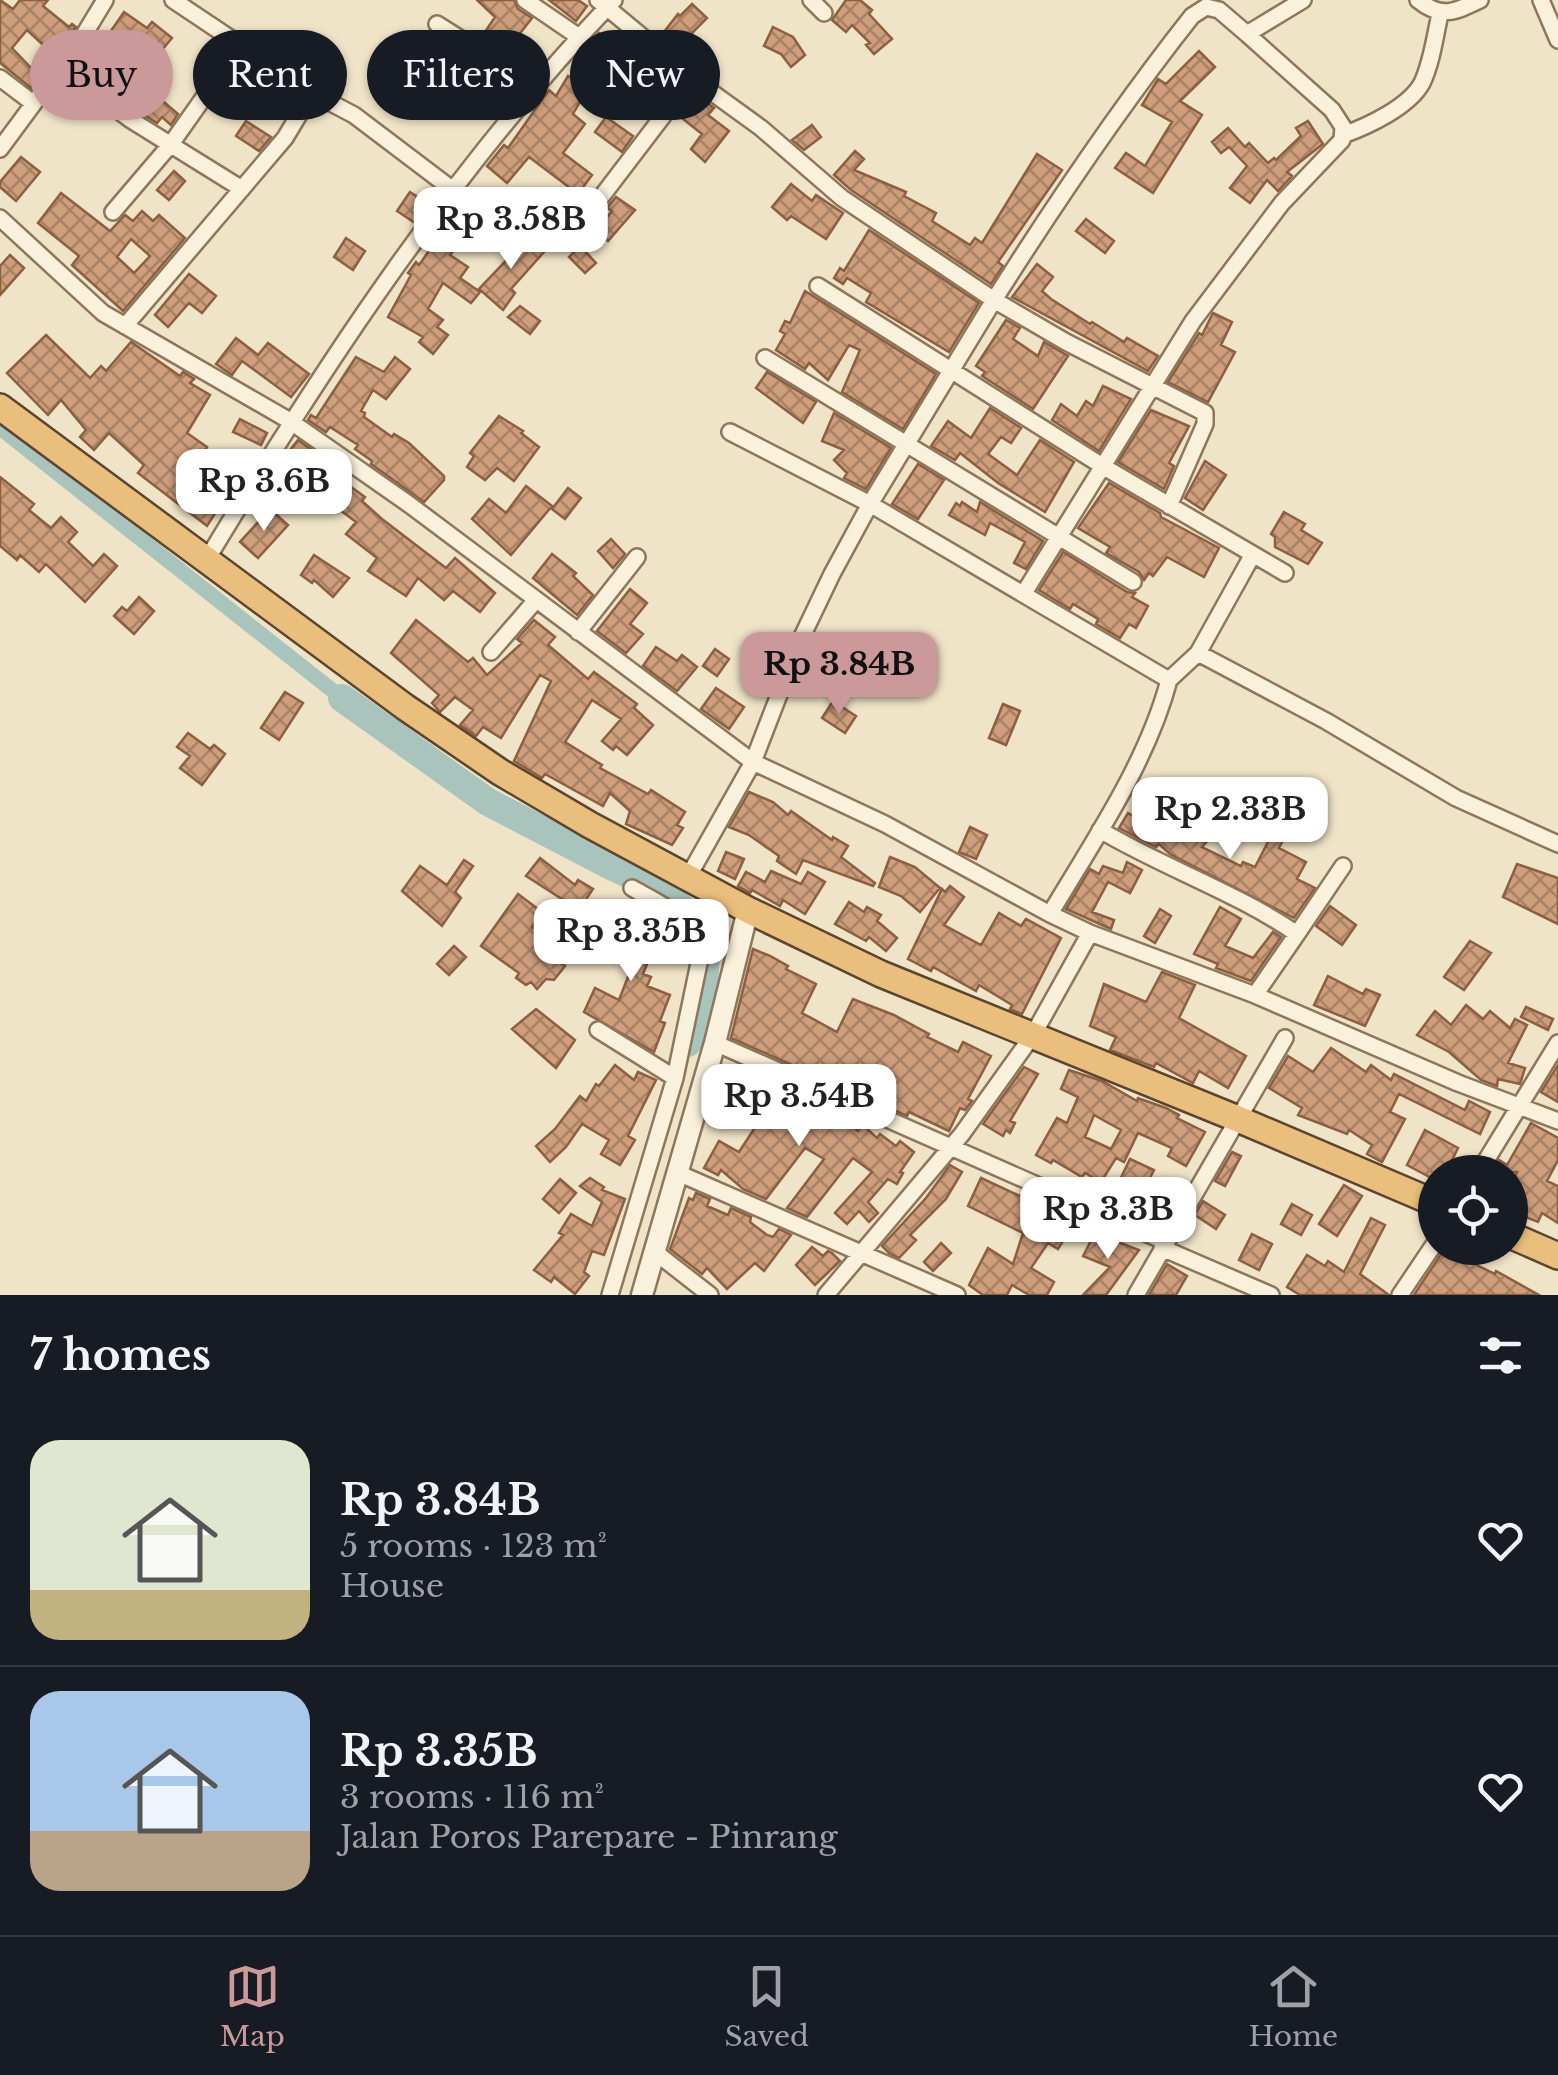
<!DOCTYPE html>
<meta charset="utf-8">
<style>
:root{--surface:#171b24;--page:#20242c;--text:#f1f3f6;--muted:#9ea1a6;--line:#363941;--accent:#cc999b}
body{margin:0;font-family:"Libre Baskerville",serif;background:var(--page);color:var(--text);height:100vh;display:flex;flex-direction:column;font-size:38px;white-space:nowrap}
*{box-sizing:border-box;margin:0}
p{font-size:32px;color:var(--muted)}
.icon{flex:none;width:55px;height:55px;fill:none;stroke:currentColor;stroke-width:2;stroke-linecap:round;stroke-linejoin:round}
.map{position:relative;height:1295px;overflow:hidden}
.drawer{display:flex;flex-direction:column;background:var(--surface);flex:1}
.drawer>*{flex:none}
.guide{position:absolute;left:30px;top:30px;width:1000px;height:90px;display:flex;gap:20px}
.buttons{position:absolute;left:1418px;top:1155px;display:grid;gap:20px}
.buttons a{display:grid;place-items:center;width:110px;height:110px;border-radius:50%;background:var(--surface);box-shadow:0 2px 8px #0004;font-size:50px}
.price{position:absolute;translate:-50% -85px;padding:0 22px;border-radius:20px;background:#fff;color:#222;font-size:32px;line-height:65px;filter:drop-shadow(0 2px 5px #0008)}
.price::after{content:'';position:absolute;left:50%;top:60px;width:30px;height:22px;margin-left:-15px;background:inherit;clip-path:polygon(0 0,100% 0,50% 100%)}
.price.on{background:var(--accent);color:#111}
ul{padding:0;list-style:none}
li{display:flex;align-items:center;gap:30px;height:250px;padding:0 30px}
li+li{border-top:2px solid var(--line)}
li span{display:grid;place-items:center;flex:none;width:280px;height:200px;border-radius:30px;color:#555}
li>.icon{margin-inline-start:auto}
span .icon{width:120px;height:120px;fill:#fffc;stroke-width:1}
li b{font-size:42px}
h2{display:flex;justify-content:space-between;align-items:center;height:120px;padding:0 30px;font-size:42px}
.pill{padding:0 35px;border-radius:45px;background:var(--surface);box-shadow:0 2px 8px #0004;font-size:35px;line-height:90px}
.pill.on{background:var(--accent);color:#111}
.tabs{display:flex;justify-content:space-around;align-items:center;height:140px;border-top:2px solid var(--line);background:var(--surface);font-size:28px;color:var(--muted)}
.tabs a{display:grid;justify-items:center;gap:5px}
.tabs .on{color:var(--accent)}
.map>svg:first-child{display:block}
</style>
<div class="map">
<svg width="1558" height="1295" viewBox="0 0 1558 1295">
<defs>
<pattern id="building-cross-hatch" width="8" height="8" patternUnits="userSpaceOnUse" patternTransform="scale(2.5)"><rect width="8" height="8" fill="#cf9f7d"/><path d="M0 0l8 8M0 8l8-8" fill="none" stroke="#a98266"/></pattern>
</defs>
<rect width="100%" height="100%" fill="#f0e4c8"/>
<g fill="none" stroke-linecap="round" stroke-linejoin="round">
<path stroke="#a9c4bc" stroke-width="15" d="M0 428 342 698"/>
<path stroke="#a9c4bc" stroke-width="28" d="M342 698 488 802 613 867 659 888 708 931 704 983 688 1043"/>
</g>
<path fill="url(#building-cross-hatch)" stroke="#8d5f41" stroke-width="2.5" fill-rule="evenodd" d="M0 0 13 9 20 0H48L43 6 69 27 72 24 76 27 55 56 27 30 12 48 36 73H42L31 88 0 63Z
M477 0H514L518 9 532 18 514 41 536 57 528 68 481 38 495 17Z
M549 0H578L587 6 576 21Z
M846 0H860L872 10 869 14 892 39 874 54 866 45 870 43 852 25 846 32 832 20Z
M692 4 707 18 690 35 707 51 694 65 660 37 678 14 680 16Z
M124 12 147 28 152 22 172 38 161 51 154 46 138 66 148 76 135 90 129 84 118 96 76 65 98 37 104 41Z
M773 27 793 37 805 55 791 67 781 54 764 46Z
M599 33 617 46 598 71 588 57 597 49 591 44Z
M1199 51 1215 67 1180 101 1202 115 1153 193 1115 168 1126 153 1145 166 1172 122 1142 105 1158 79 1166 84Z
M639 74 658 89 643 107 624 92 627 88 622 84 629 75 634 79Z
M568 76 588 88 573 114 585 124 563 153 592 175 578 194 529 157 507 183 487 166 504 145 508 148 549 90 556 96Z
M694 94 714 108 708 115 729 131 705 162 691 149 702 134 678 115Z
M157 96 178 114 171 125 162 117 157 123 143 114Z
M606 117 633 136 622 152 595 132Z
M246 121 271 137 259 151 236 136Z
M1308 121 1323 144 1287 172 1292 176 1278 191 1267 180 1250 203 1230 188 1247 166 1229 147 1221 153 1212 142 1228 128 1245 147 1249 143 1268 163 1274 158 1276 160 1301 136 1296 128Z
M812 125 821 137 804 150 792 140Z
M855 151 864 159 854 170 906 192 904 196 936 213 932 221 970 245 975 238 982 243 1037 154 1062 170 998 262 1003 266 991 284 851 190 834 175Z
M21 157 40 172 16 201 0 187V182Z
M174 171 185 181 169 200 157 190Z
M791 184 812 201 816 195 843 213 826 239 791 216 787 220 772 207Z
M410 192 427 203 415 223 397 211Z
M61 193 110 231 125 215 133 221 142 211 153 221 159 215 185 238 123 311 72 265 79 256 38 223ZM131 239 150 256 134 273 117 257Z
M499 195 514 206 495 231 481 220Z
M462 197 483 212 450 255 468 267 460 278 480 292 471 303 443 283 428 309 443 320 437 327 448 335 433 354 419 342 423 337 388 317 411 275 408 273 416 262 419 265 436 241 432 238Z
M616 197 635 210 608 241 596 231 612 211 607 208Z
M1086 219 1114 241 1105 253 1076 231Z
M869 230 979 303 949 352 866 302 871 293 847 278 843 284 834 278 840 268 844 271Z
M520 234 544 252 511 289 515 293 503 310 479 289 516 250 511 247Z
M346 238 365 251 353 270 334 257Z
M580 246 596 263 585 273 569 257Z
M10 255 24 268 0 295V266Z
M1037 264 1053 277 1042 291 1051 299 1090 324 1092 322 1124 342 1127 338 1158 356 1148 371 1012 297Z
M189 274 216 296 202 313 189 303 168 327 155 315Z
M805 291 936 374 903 429 842 392 860 350 849 345 828 380 809 363 805 369 776 350 785 334 780 331 785 321 790 323Z
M520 306 540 321 530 334 508 317Z
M1213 313 1232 322 1221 345 1235 352 1208 402 1168 382 1199 333 1202 335Z
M1006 320 1020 328 1013 339 1038 356 1044 342 1068 356 1033 409 982 376 985 372 976 366Z
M46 335 90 378 101 366 106 371 131 342 180 376 183 372 194 379 190 383 210 395 187 433 207 447 194 466 229 491 207 526 138 473 144 465 109 433 94 450 80 437 86 430 61 400 48 415 7 373Z
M236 338 258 355 268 343 309 374 291 397 242 361 232 375 216 364Z
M356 357 384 372 395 357 410 369 386 399 373 390 361 411 365 413 364 417 392 437 394 434 409 443 444 476V480L424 502 371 464 372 461 355 449 358 445 330 427 326 432 308 420 311 415 316 418Z
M767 372 816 402 803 423 756 388Z
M1103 386 1131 399 1099 451 1052 420 1061 404 1077 416 1086 401 1093 406Z
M990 408 1021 428 1011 443 1001 437 988 454 1017 475 1040 440 1074 462 1045 512 998 483 960 453 955 460 931 446 948 421 971 438Z
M1151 410 1189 426 1169 463 1174 466 1164 489 1118 462Z
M834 413 891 448 866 489 844 478 847 473 834 460 844 450 822 441Z
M499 416 523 431 521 433 539 447 514 481 497 468 485 480 467 467 474 456 470 453Z
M240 419 267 433 261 445 233 432Z
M298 440 312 450 307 457 324 467 314 484 291 470 288 473 279 464Z
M1205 461 1226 475 1203 510 1185 498Z
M918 464 944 480 918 519 892 504Z
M0 477 34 504 29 510 51 528 61 517 77 532 68 542 93 566 104 554 117 566 85 602 46 564 39 572 20 555 17 560 0 546Z
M1109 483 1160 513 1161 517 1219 548 1204 577 1167 557 1153 576 1149 573 1144 580 1139 572 1106 553 1110 547 1078 528Z
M526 486 552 506 511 555 472 519 489 499 506 513Z
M351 487 365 497 362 501 382 519 446 568 455 558 495 593 480 612 453 591 444 600 418 578 406 596 368 571 377 558 346 534 356 522 336 507Z
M568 488 581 498 565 519 552 509Z
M962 502 977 512 980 502 1043 541 1026 569 1014 563 1025 542 990 523 985 535 949 515 956 503 960 506Z
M270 509 288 525 258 558 240 542Z
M1284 512 1305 524 1301 530 1322 543 1308 564 1275 547V537L1271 534Z
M611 539 625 554 613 568 598 551Z
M1063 552 1127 592 1135 593 1132 597 1148 606 1136 628 1129 624 1120 638 1096 624 1098 619 1073 604 1070 609 1039 590Z
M552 554 576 573 573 576 593 595 577 615 533 578Z
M314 555 349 578 333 597 314 580 312 583 301 575Z
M630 589 647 603 630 624 643 634 626 653 597 631Z
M139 597 154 611 134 634 114 616 122 607 127 611Z
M416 620 468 662 473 658 487 675 522 643 517 639 534 620 555 637 548 645 588 679 594 672 637 704 634 708 653 725 627 755 616 746 613 750 602 741 621 719 592 700 565 742 602 765 600 768 648 794 651 790 685 812 677 825 683 828 672 845 626 824 630 811 610 793 603 806 545 774 542 778 514 761 551 681 540 675 501 738 483 727 476 736 460 725 473 710 455 697 440 712 432 703 439 695 391 653Z
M656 647 677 661 682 655 697 667 677 691 643 666Z
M715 649 729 659 717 676 703 666Z
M716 688 744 707 729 729 701 709Z
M285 692 303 703 279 740 261 728Z
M833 701 856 716 845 733 822 718Z
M1003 704 1020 711 1006 745 989 738Z
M188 733 210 749 214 745 225 754 202 785 180 768 190 756 177 747Z
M749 792 773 802 788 815 791 811 832 840 833 837 848 846 841 857 875 883 873 886 803 860 796 874 777 861 779 856 749 835 729 827Z
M1162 809 1197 826 1210 838 1202 847 1241 866 1243 862 1255 867 1271 836 1282 842 1279 848 1306 862 1297 879 1315 888 1294 918 1170 854 1159 844 1156 847 1119 828 1128 813 1152 828Z
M970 827 987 835 976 859 959 852Z
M726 852 744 859 735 879 718 871Z
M890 857 915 867 940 888 920 912 901 896 879 887Z
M540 858 575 885 578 880 593 889 579 910 526 876Z
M464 860 473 866 455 892 461 898 442 926 402 891 420 866 447 885Z
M1127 862 1142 870 1130 893 1108 882 1092 912 1114 920 1111 929 1066 909 1090 869 1099 874 1103 866 1123 873Z
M1517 864 1558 878V924L1503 897Z
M771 871 801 884 808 872 825 882 805 914 783 900 780 906 752 890 750 893 738 886 746 872 765 882Z
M950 886 964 897 944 925 981 945 999 913 1021 926 1026 919 1061 938 1022 1014 1010 1009 1012 1005 979 985 976 991 933 967 931 971 908 959 942 889 945 892Z
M518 894 542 912 532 927 551 940 562 926 576 937 558 961 565 966 554 980 546 979 537 989 531 982 526 985 516 978 519 973 481 946Z
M849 902 864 912 867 907 881 915 877 921 897 938 886 951 869 937 866 941 835 924Z
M618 905 637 912 633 922 660 932 643 974 651 977 647 986 670 995 660 1021 665 1023 654 1052 584 1012 595 988 619 1000 633 964 600 952Z
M1330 906 1356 925 1342 945 1316 926Z
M1220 907 1241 919 1225 946 1253 958 1273 932 1281 937 1251 981 1216 968 1218 964 1194 954Z
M1160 909 1171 916 1155 943 1144 936Z
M1470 941 1491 953 1464 990 1444 977Z
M454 946 466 957 449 975 437 964Z
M753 949 770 956 788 966 786 969 816 984 802 1013 837 1032 853 999 894 1015 929 1034 927 1037 958 1052 963 1042 991 1056 968 1099 972 1101 965 1110 960 1108 949 1131 909 1112 907 1116 731 1038Z
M1162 972 1195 985 1179 1018 1246 1056 1228 1088 1199 1071 1193 1083 1156 1063 1154 1067 1110 1050 1116 1037 1090 1026 1104 984 1146 1002Z
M1328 976 1363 994 1366 989 1380 995 1365 1026 1314 1005Z
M1466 1005 1483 1019 1490 1011 1510 1028 1515 1019 1527 1025 1508 1063 1525 1068 1520 1084 1498 1079 1497 1086 1481 1080 1449 1052 1417 1035 1435 1011 1451 1025Z
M1526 1007 1553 1019 1548 1030 1521 1017Z
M536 1009 575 1040 556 1068 512 1029Z
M1331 1048 1366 1072 1371 1065 1391 1080 1394 1074 1465 1110 1469 1101 1490 1112 1480 1134 1399 1094 1390 1112 1405 1119 1382 1162 1367 1154 1372 1145 1349 1130 1347 1134 1298 1115 1302 1108 1269 1088 1288 1056 1313 1072Z
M615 1065 634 1080 638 1072 656 1080 628 1136 635 1140 620 1165 601 1154 609 1140 582 1124 566 1147 550 1162 536 1146 555 1129 580 1096 586 1101 596 1084 599 1086Z
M1558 1065V1102L1541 1092Z
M727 1066 763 1082 760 1086 793 1112 799 1103 831 1125 836 1117 858 1131 863 1125 877 1138 880 1134 896 1146 900 1141 914 1152 900 1172 903 1173 897 1184 888 1179 868 1202 878 1213 869 1222 859 1211 847 1224 835 1213 872 1172 853 1158 807 1217 787 1208 824 1159 805 1148 766 1199 743 1189 721 1170 718 1175 704 1168 719 1141 739 1152 756 1126 727 1107 714 1126 707 1121 717 1086Z
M1024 1067 1038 1074 1010 1121 1015 1123 1010 1133 1006 1130 1003 1136 983 1124Z
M1069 1070 1102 1081 1137 1101 1138 1098 1166 1108 1179 1115 1177 1118 1205 1132 1186 1166 1168 1156 1172 1148 1138 1133 1124 1162 1116 1158 1101 1182 1085 1173 1082 1177 1053 1160 1051 1163 1036 1155 1057 1118 1067 1123 1078 1097 1061 1089ZM1094 1115 1121 1130 1111 1149 1085 1137Z
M1531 1123 1558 1138V1160L1547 1181 1558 1186V1223L1542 1213 1538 1222 1523 1216 1524 1213 1510 1206V1187L1517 1172H1492L1499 1160 1507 1165Z
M1425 1130 1458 1148 1446 1172H1435V1180L1407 1165Z
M1232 1152 1241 1156 1225 1186 1215 1181Z
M1130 1159 1154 1170 1139 1199 1116 1188Z
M950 1165 962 1172 946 1199 910 1235 916 1240 899 1258 889 1253 882 1246 926 1198Z
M590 1178 604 1187 602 1190 625 1199 604 1255 592 1251 584 1272 589 1276 575 1294 554 1277 551 1282 534 1270 563 1235 559 1233 571 1214 592 1226 602 1202 580 1186Z
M981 1178 1031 1201 1029 1203 1048 1217 1044 1222 1071 1228 1058 1249 1048 1243 1031 1268 1054 1282 1047 1295H1029L1012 1285 1007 1295H983L969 1285 988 1248 1013 1264 1023 1233 968 1206Z
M560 1179 576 1193 559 1213 543 1199Z
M1344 1185 1362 1196 1337 1236 1319 1224Z
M696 1193 710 1199 707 1206 728 1215 731 1208 751 1217 750 1222 767 1235 773 1237 779 1229 791 1235 764 1271 755 1263 727 1289 707 1268 702 1274 670 1249 689 1198 693 1200Z
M1203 1201 1225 1215 1216 1229 1195 1215Z
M1292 1204 1312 1215 1301 1235 1281 1224Z
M1371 1218 1385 1225 1360 1274 1389 1295H1300L1287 1287 1307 1255 1325 1266 1328 1261 1344 1272Z
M1095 1233 1139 1250 1106 1295H1083L1110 1267 1083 1256Z
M1252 1234 1272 1244 1259 1270 1239 1260Z
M941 1243 951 1253 933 1271 924 1262Z
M812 1247 823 1256 828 1251 832 1253 840 1261 815 1285 796 1265Z
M1445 1248H1450L1466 1260 1495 1274 1496 1271 1539 1295H1414Z
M1167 1264 1187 1276 1176 1295H1149Z"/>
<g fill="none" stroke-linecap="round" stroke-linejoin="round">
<g stroke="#8d765c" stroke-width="20">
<path id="minor" d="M173 0 312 93 354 115 453 190
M525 0 579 37
M598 0 692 78 761 128 842 198 994 300 870 504 832 574 799 643 753 762 688 877
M811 0 824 13
M1418 0C1441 19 1455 12 1480 0
M1541 0 1558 40
M437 24 535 86
M60 67 131 120 242 189
M0 78 33 103
M1343 135C1368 126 1409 107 1422 83 1432 62 1435 36 1440 14
M0 149 82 38 105 0
M113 212 171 144 240 46
M0 218 103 313 290 421 410 505 753 762 885 824 1050 914C1094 840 1147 763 1169 680L870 504 730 432
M570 238 692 78
M818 286 1104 467 1285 573
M125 326 285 138 312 93
M765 358 1133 582
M1169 506 1205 424V413L1066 342 994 300C1056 202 1120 107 1192 16L1206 7 1219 10 1247 34 1303 0
M1252 556 1198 653 1326 721 1456 798 1558 844
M206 561C325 363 454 168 614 0
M1024 593 1193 321 1282 203 1342 140 1343 127 1332 110 1247 34
M578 632 637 557
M491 652 536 600
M1169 680 1198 653
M1100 830C1164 868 1236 892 1297 934L1255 995
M1050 914 1090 933 1255 995 1458 1083 1558 1121
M1297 934 1343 866
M598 1030 675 1078
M715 1043 1166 1242
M1479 1172 1558 1043
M678 1173 957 1295
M1162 1248 1271 1295
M655 1252 710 1295
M610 1295 675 1078 699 963C698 920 666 907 632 888
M826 1295 962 1134 1033 1035 1090 933
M1136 1295 1285 1038
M1400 1295 1435 1243"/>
</g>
<g stroke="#8d765c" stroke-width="25">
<path id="tertiary" d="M642 1295 715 1043 748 910"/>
</g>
<g stroke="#5b4430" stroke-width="30">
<path id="trunk" d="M0 407 405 707 500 772 590 825 748 910 881 974 1238 1119 1435 1203
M1510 1235 1558 1256"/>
</g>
<use href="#minor" stroke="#faf1dc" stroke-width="15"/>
<use href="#tertiary" stroke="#faf1dc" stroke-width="20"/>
<use href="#trunk" stroke="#eabe7c" stroke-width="25"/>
</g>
</svg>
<div class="buttons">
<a><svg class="icon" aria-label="locate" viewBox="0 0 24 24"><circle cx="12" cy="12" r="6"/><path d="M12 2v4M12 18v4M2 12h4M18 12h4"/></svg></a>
</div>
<b class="price" style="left:511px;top:272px">Rp 3.58B</b>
<b class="price" style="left:264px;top:534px">Rp 3.6B</b>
<b class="price on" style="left:839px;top:717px">Rp 3.84B</b>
<b class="price" style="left:1230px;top:862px">Rp 2.33B</b>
<b class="price" style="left:631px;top:984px">Rp 3.35B</b>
<b class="price" style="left:799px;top:1149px">Rp 3.54B</b>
<b class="price" style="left:1108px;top:1262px">Rp 3.3B</b>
<div class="guide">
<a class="pill on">Buy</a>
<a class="pill">Rent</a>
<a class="pill">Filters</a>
<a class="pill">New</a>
</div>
</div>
<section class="drawer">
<h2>7 homes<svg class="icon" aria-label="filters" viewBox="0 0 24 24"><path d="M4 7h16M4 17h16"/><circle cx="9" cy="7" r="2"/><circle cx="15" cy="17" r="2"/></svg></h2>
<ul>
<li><span style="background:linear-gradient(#dfe7d0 75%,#c2b280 0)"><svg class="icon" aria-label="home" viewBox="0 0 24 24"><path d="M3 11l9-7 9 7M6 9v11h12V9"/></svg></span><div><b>Rp 3.84B</b><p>5 rooms · 123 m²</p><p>House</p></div><svg class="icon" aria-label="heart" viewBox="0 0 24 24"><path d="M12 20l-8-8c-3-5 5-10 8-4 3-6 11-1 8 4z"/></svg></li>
<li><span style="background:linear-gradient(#a9c7e8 70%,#b9a48a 0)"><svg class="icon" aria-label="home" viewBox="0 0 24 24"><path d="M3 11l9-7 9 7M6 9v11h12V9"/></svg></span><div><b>Rp 3.35B</b><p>3 rooms · 116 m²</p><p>Jalan Poros Parepare - Pinrang</p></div><svg class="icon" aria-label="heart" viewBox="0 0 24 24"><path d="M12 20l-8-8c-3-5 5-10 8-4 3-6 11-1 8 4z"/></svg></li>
</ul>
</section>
<nav class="tabs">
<a class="on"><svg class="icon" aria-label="map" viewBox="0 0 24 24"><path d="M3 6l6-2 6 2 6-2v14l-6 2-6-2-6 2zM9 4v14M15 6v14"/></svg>Map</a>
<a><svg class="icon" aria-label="saved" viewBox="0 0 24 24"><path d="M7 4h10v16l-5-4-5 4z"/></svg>Saved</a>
<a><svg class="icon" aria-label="home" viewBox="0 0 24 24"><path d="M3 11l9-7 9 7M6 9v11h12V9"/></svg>Home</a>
</nav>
